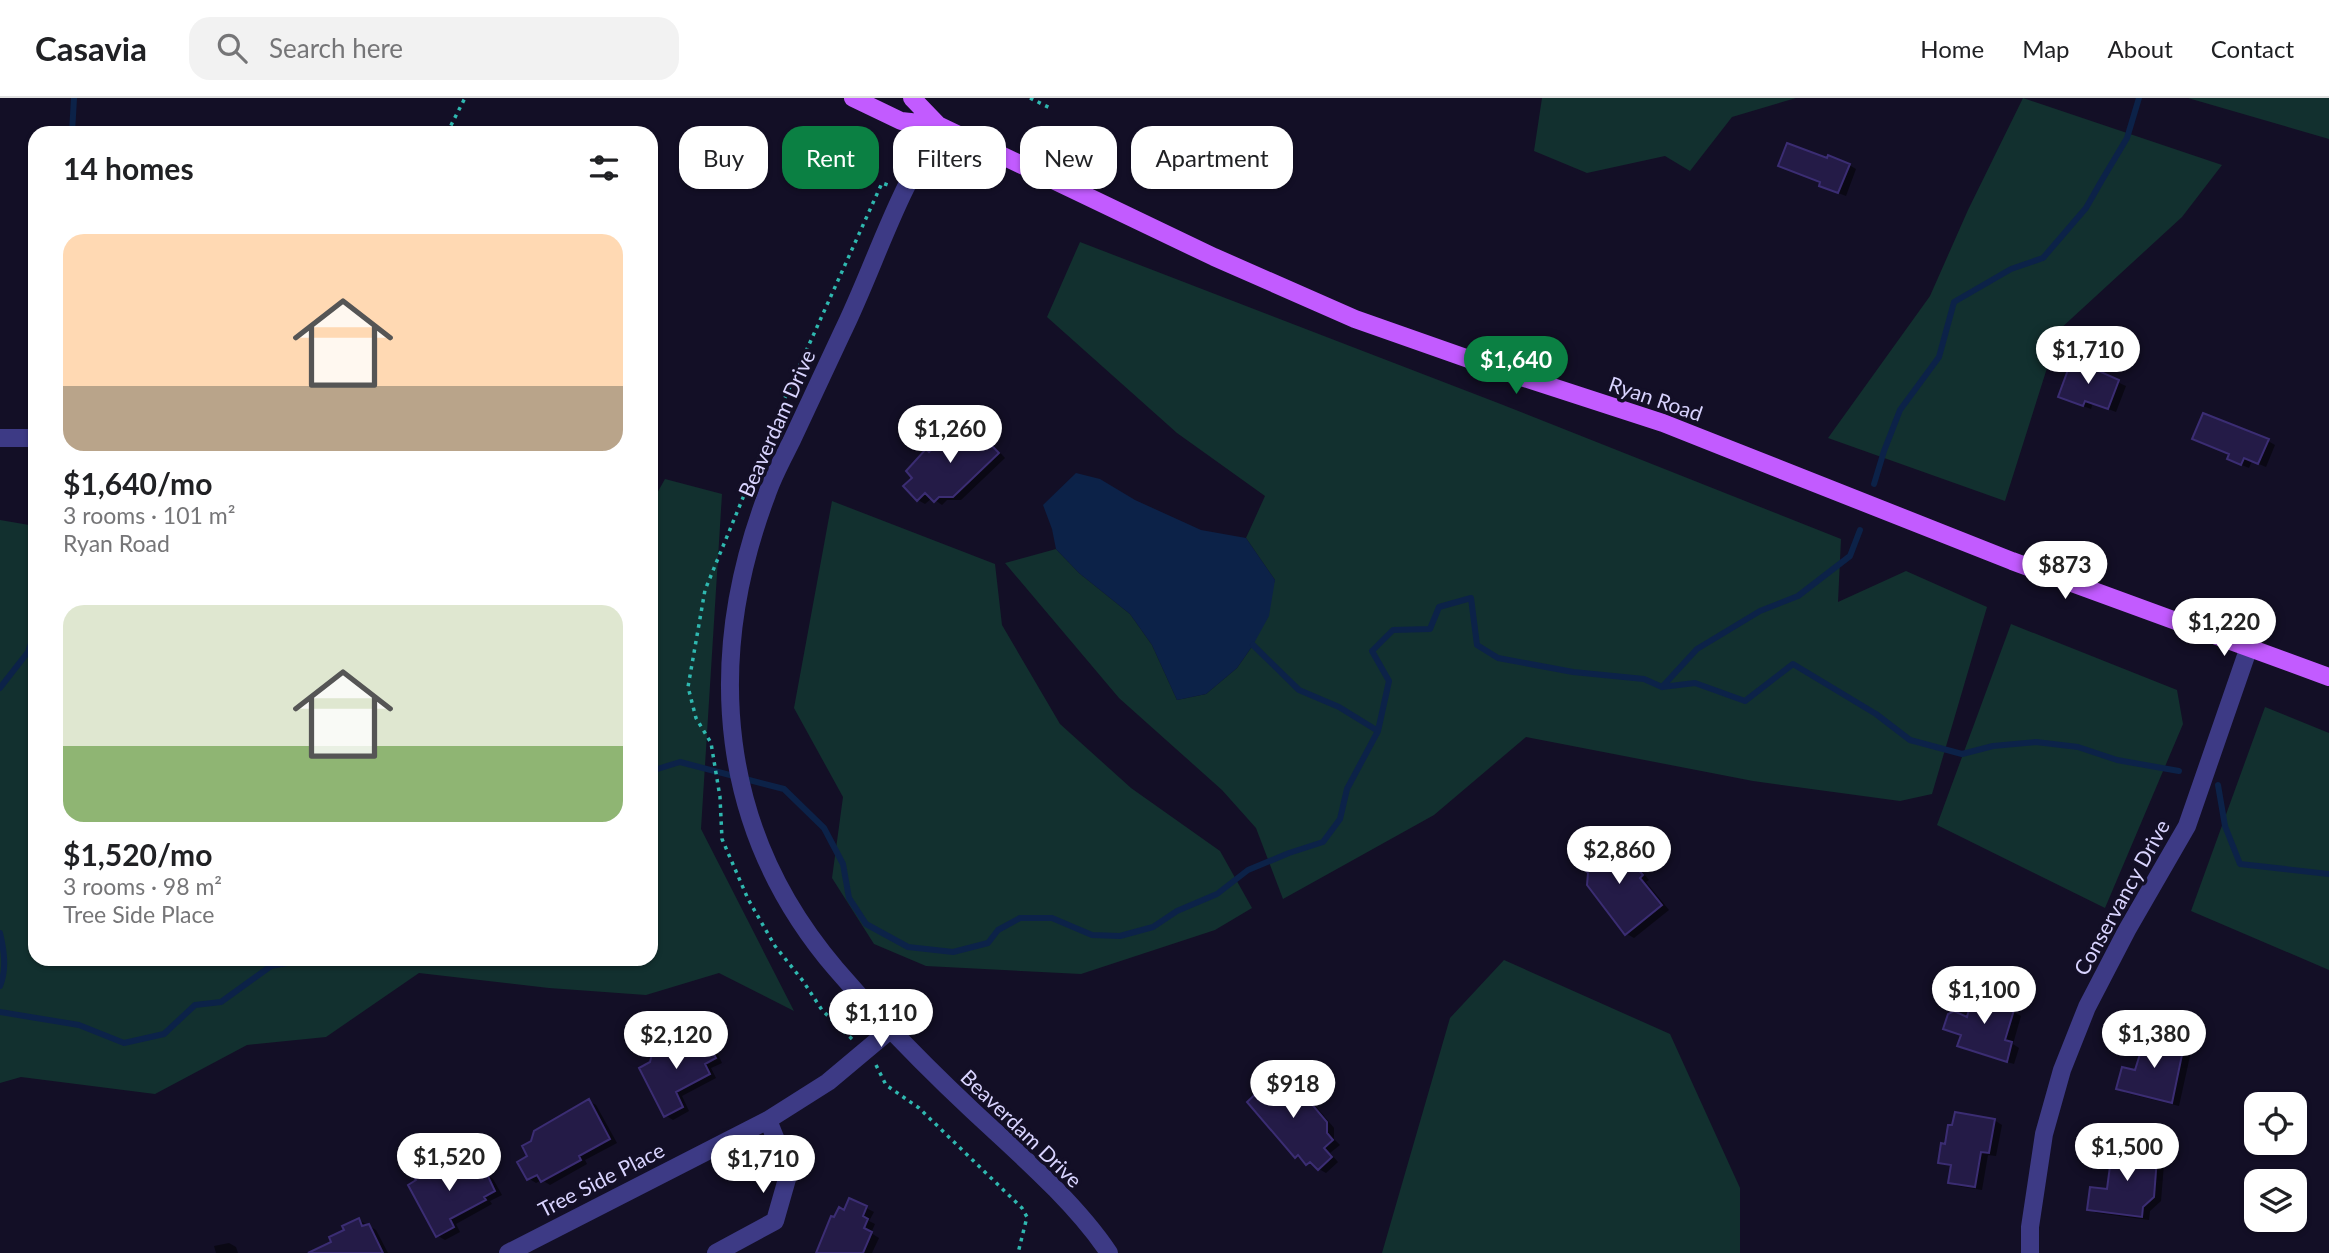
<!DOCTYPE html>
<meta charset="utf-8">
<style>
:root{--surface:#fff;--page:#f2f2f2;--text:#202124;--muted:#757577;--line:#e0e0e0;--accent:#0b8043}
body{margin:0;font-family:Lato,sans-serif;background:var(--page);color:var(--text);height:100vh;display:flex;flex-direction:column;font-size:26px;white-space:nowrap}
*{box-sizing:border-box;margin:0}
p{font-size:23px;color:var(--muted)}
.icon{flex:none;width:38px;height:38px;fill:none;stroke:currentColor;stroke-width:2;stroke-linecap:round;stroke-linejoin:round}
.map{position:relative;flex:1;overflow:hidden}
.panel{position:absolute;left:28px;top:28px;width:630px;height:840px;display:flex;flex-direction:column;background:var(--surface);border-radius:21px;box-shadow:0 2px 5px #0004}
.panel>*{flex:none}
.banner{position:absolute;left:679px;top:28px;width:665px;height:63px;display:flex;gap:14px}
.controls{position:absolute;left:2244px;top:994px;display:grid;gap:14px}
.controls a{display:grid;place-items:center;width:63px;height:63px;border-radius:14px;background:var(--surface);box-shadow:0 2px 5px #0004;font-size:35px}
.price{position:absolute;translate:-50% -60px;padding:0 16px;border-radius:24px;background:#fff;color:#222;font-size:23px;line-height:46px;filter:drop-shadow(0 2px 4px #0008)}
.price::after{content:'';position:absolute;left:50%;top:42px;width:21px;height:16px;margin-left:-10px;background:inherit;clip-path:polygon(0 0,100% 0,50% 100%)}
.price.current{background:var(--accent);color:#fff}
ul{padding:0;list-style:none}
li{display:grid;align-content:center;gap:14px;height:371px;padding:0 35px}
li span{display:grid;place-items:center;height:217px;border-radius:21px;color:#555}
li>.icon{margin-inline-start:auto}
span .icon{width:126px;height:126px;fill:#fffc;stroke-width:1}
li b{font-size:30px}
h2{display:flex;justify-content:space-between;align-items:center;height:84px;padding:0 35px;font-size:30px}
.pill{padding:0 24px;border-radius:21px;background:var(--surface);box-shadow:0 2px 5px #0004;font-size:24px;line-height:63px}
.pill.current{background:var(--accent);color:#fff}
header{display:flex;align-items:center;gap:42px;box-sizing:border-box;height:98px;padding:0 35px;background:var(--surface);border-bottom:2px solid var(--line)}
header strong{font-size:33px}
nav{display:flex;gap:38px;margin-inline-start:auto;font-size:24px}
.search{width:490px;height:63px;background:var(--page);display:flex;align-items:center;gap:18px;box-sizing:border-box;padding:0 24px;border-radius:21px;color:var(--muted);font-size:26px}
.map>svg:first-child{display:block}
</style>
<header>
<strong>Casavia</strong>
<div class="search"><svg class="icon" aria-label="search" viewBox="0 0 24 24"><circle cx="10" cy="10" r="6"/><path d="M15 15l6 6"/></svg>Search here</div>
<nav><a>Home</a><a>Map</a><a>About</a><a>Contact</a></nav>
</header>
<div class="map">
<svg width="2329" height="1155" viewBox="0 0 2329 1155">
<rect width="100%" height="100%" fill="#130f26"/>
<path fill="#12302f" d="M1542 0H1796L1732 19 1690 73 1665 58 1587 75 1534 53Z
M2023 0 2222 67 2182 119 2059 232 2005 403 1828 340 1930 198 1968 112Z
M2188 0H2329V41Z
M1080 144 1498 305 1841 441 1838 504 1906 473 1987 509 1932 696 1900 703 1753 683 1526 639 1434 717 1283 801 1256 730 1222 692 1119 600 1005 465 1056 451 1079 475 1130 516 1152 547 1177 602 1206 596 1237 570 1253 547 1275 482 1246 440 1265 398 1177 335 1047 219Z
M665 381 722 396 701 731 794 913 719 875 646 897 549 890 419 875 326 939 247 947 155 996 21 979 0 985V422L35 428V861H651V406Z
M832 403 995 466 1002 527 1060 626 1131 690 1220 753 1252 810 1215 832 1081 876 926 868 874 846 832 780 843 699 794 610Z
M2011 526 2177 592 2183 626 2105 810 1937 727Z
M2265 609 2329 635V872L2191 813Z
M1504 862 1670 936 1740 1090V1155H1382L1450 920Z"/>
<path fill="#0c2248" d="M1076 375 1100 381 1135 402 1201 432 1246 440 1275 482 1269 518 1253 547 1237 570 1206 596 1177 602 1152 547 1130 516 1079 475 1056 451 1052 431 1043 407Z"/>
<path fill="#0007" d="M1828 63 1849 67 1856 71 1846 98 1828 91Z
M2073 264 2126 288 2116 314 2093 305 2091 311 2067 302Z
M968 325 976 329 1005 360 961 402H947L942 407 932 400 925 406 918 402 914 380 930 355 942 350Z
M2268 343 2275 347 2266 369 2252 363 2249 370 2237 365Z
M1600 742 1611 750 1615 746 1622 750 1649 782 1646 784 1669 812 1634 840 1627 836 1615 822 1595 762Z
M2008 900 2016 904 2013 914 2021 918 2013 946 2019 950 2014 966 1966 952 1959 948 1962 938 1945 931 1968 921 1984 904Z
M2175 939 2182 943 2180 953 2190 958 2179 1008 2126 995 2118 990 2136 974 2158 946Z
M706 944 714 948 722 965 711 970 716 980 682 998 689 1013 673 1022 665 1017 692 945 698 949Z
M1282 973 1290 977 1334 1030V1041L1340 1047 1330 1055 1338 1064 1326 1075 1296 1058Z
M589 1003 596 1007 617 1045 585 1062 587 1066 550 1087 542 1082 536 1085 528 1080Z
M1994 1022 2002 1027 1996 1058 1988 1057 1982 1092 1957 1088 1950 1084 1952 1069 1940 1064 1954 1030Z
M2145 1048 2152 1052 2151 1061 2164 1066 2161 1103 2150 1113 2149 1122 2097 1115 2089 1111 2108 1093 2125 1057Z
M463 1061 471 1065 479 1080 486 1076 493 1081 502 1097 490 1103 492 1106 456 1126 460 1134 445 1142 438 1138 442 1065 449 1069Z
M850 1102 874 1114 869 1123 875 1126 871 1135 879 1140 872 1155H815L831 1120 835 1121 845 1114Z
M359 1122 376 1132 388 1155H329L346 1133Z
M229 1145 236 1149 238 1155H214H216L214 1148Z"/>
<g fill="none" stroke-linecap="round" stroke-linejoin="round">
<path stroke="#0c2248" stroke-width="6" d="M72 35 74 0
M1874 386 1884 353 1900 312 1939 259 1954 204 2011 171 2043 160 2086 110 2102 82 2127 40 2139 0
M1253 547 1299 592 1339 609 1378 633
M1662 589 1697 551 1760 513 1798 498 1850 458 1860 432
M0 590 28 554 35 534
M651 673 680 664 784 691 824 730 843 766 849 800 866 826 908 849 953 854 988 845 998 832 1020 820H1052L1092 837 1120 838 1153 829 1177 813 1217 796 1248 772 1289 755 1323 744 1340 721 1347 691 1378 633 1389 583 1372 553 1393 532 1430 531 1439 509 1471 500 1477 547 1498 560 1573 574 1644 581 1662 589 1695 585 1745 603 1793 566 1876 616 1910 642 1962 656 1993 648 2036 644 2078 649 2117 662 2179 673
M2218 687 2225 728 2240 766 2329 776
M0 835C4 852 7 871 0 888
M0 914 79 927 124 945 164 936 195 907 221 904 271 868 309 861"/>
</g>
<path fill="#241b47" stroke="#3b2d73" stroke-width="2" d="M1787 45 1827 60 1828 57 1850 66 1838 95 1819 88 1820 84 1778 68Z
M2072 261 2119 282 2108 311 2085 303 2083 308 2058 299Z
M2203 315 2269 341 2258 366 2244 360 2241 367 2227 361 2229 356 2192 341Z
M968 323 999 355 953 399H939L934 404 925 395 917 403 903 388 912 380 906 373 926 351 929 354 938 345 941 348Z
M1600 740 1608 749 1615 744 1643 777 1640 780 1662 807 1625 837 1587 787 1588 775 1583 769 1592 761 1584 752Z
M1986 891 2009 898 2006 910 2014 912 2005 942 2012 944 2007 964 1957 948 1961 937 1943 931 1948 916 1954 913 1967 919 1971 904 1975 899 1983 902Z
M2160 933 2176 937 2173 949 2183 952 2172 1005 2116 991 2122 969 2135 972 2145 940 2157 944Z
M674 941 693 944 695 948 706 942 716 960 705 966 710 976 676 994 683 1009 664 1019 639 970 650 964 653 952Z
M1282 971 1327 1024V1035L1333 1042 1324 1050 1332 1059 1318 1072 1310 1064 1306 1067 1298 1057 1295 1060 1247 1004Z
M589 1001 610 1041 579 1058 581 1062 541 1084 537 1077 527 1082 517 1064 527 1058 522 1048 531 1043 534 1033Z
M1955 1014 1995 1021 1989 1055 1981 1054 1975 1089 1948 1085 1951 1067 1938 1065 1941 1045 1945 1046 1948 1027H1952Z
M2125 1043 2145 1046 2144 1058 2157 1060 2154 1099 2143 1109 2142 1119 2087 1112 2090 1089 2107 1091 2112 1053 2124 1055Z
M463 1059 475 1080 486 1074 495 1093 484 1099 486 1102 450 1121 454 1129 436 1139 408 1087 416 1082 413 1078 442 1063 445 1069Z
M849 1100 867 1108 863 1118 868 1121 864 1130 872 1134 863 1155H816L831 1118 834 1119 839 1109 844 1112Z
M359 1120 362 1128 369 1126 383 1155H308L331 1144 329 1139 344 1132 342 1128Z"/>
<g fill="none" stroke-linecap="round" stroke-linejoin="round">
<path stroke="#2fb8b0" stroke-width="3.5" stroke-dasharray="3.5 5" stroke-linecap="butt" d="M1030 0 1052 11
M447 35 465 0
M852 941 822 912 803 883 775 848 748 801 722 741 720 699 711 645 696 620 688 589 705 492 775 322 882 85 888 87
M876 967 886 987 919 1010 1022 1110 1027 1119 1018 1155"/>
<path stroke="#3d3a85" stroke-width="18" d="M938 27C927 48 916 69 905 91 882 138 865 188 842 235 825 271 808 307 792 342 783 360 773 378 767 396 704 563 718 733 836 871 879 921 925 968 973 1013 1018 1055 1075 1104 1109 1155
M0 340H35
M508 1155 768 1022 828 984 890 932
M716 1155 775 1123 789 1074 768 1022
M2030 1155V1129L2044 1036 2062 972 2087 909 2127 832 2187 728 2249 549"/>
<path stroke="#c25bff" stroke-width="18" d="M853 0 901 23 938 27
M912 0 938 27 1214 159 1355 221 1500 272 1663 325 2012 463 2329 579"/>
</g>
<g text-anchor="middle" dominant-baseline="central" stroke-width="7" stroke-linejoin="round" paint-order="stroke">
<g font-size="21" fill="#d9d4ff" stroke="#130f26">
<text transform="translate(1656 300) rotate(19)">Ryan Road</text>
<text transform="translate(776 325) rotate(-66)">Beaverdam Drive</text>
<text transform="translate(2121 799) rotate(-61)">Conservancy Drive</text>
<text transform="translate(1022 1030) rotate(44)">Beaverdam Drive</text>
<text transform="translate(601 1081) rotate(-27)">Tree Side Place</text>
</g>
</g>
</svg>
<div class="controls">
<a><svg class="icon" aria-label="locate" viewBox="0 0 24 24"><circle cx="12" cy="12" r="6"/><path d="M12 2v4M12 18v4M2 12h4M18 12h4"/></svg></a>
<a><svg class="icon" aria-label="layers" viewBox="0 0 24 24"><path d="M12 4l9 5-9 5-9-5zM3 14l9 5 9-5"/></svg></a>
</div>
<b class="price" style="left:2088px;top:288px">$1,710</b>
<b class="price current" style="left:1516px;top:298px">$1,640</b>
<b class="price" style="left:950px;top:367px">$1,260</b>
<b class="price" style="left:2065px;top:503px">$873</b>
<b class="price" style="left:2224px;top:560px">$1,220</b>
<b class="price" style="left:1619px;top:788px">$2,860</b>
<b class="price" style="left:1984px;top:928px">$1,100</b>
<b class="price" style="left:881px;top:951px">$1,110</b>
<b class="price" style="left:2154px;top:972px">$1,380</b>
<b class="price" style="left:676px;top:973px">$2,120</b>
<b class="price" style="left:1293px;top:1022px">$918</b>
<b class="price" style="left:2127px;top:1085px">$1,500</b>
<b class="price" style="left:449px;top:1095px">$1,520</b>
<b class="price" style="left:763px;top:1097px">$1,710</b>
<div class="banner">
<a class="pill">Buy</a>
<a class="pill current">Rent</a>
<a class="pill">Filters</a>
<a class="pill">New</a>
<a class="pill">Apartment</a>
</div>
<section class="panel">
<h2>14 homes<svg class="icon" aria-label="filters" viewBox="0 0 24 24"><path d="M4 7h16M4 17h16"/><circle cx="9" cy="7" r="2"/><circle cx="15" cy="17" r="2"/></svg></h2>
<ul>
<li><span style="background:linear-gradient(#ffd9b3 70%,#b9a48a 0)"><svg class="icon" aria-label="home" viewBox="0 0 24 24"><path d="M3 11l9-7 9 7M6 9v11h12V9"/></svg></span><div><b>$1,640/mo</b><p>3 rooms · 101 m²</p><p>Ryan Road</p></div></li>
<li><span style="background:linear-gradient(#dfe7d0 65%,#8fb573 0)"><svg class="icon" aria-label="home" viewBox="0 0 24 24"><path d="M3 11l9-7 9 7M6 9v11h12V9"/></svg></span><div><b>$1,520/mo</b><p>3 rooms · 98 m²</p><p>Tree Side Place</p></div></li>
</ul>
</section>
</div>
